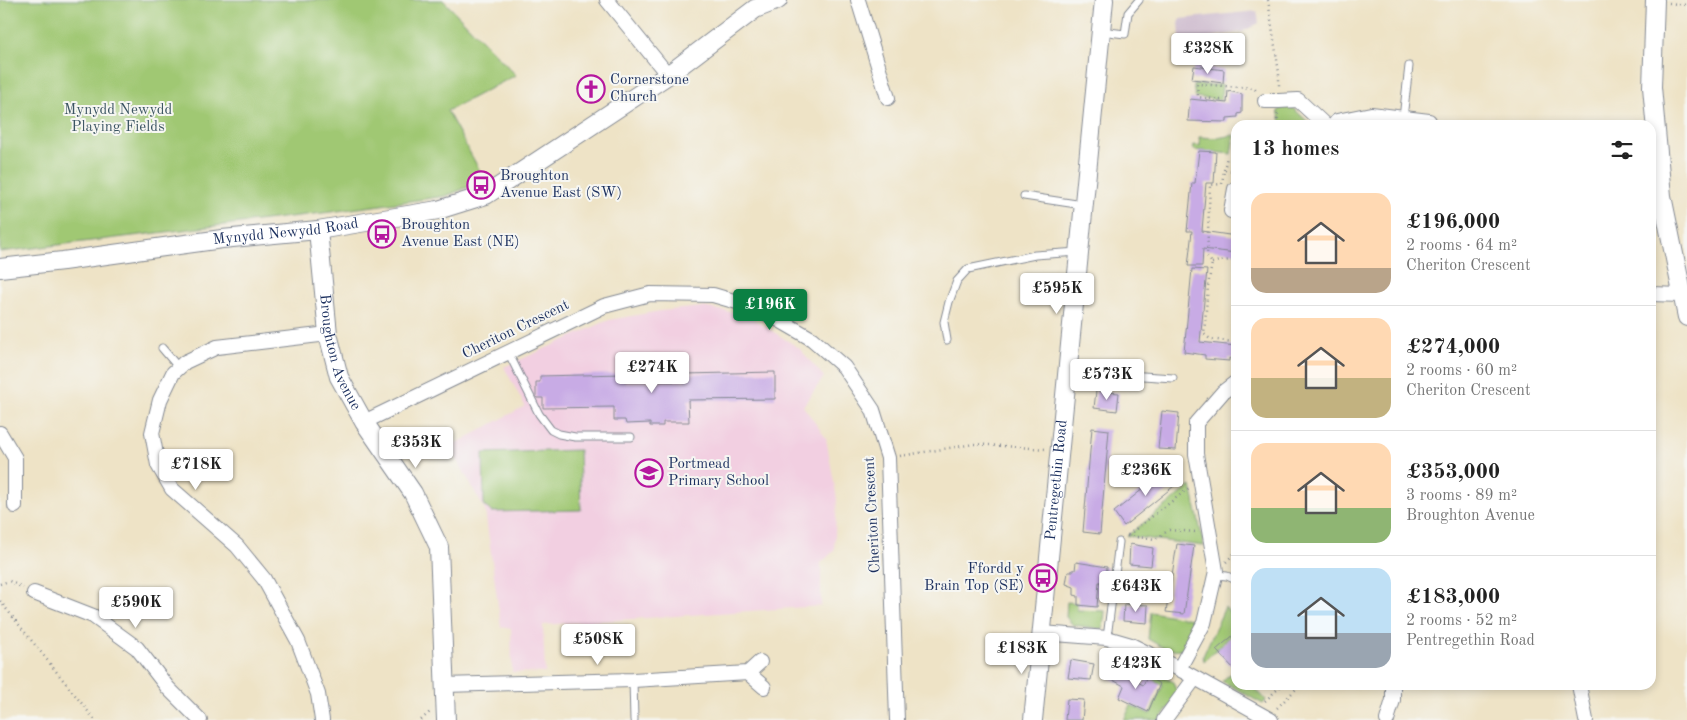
<!DOCTYPE html>
<meta charset="utf-8">
<style>
:root{--surface:#fff;--page:#f6f6f6;--text:#222;--muted:#767676;--line:#e0e0e0;--accent:#0b8043}
body{margin:0;font-family:"Old Standard TT",serif;background:var(--page);color:var(--text);height:100vh;display:flex;flex-direction:column;font-size:19px;white-space:nowrap}
*{box-sizing:border-box;margin:0}
p{font-size:16px;color:var(--muted)}
.icon{flex:none;width:28px;height:28px;fill:none;stroke:currentColor;stroke-width:2;stroke-linecap:round;stroke-linejoin:round}
.map{position:relative;flex:1;overflow:hidden}
.sheet{position:absolute;left:1231px;top:120px;width:425px;height:570px;display:flex;flex-direction:column;background:var(--surface);border-radius:15px;box-shadow:0 2px 8px #0003}
.sheet>*{flex:none}
.price{position:absolute;translate:-50% -42px;padding:0 11px;border-radius:5px;background:#fff;color:#222;font-size:16px;line-height:32px;filter:drop-shadow(0 1px 2px #0008)}
.price::after{content:'';position:absolute;left:50%;top:30px;width:15px;height:11px;margin-left:-8px;background:inherit;clip-path:polygon(0 0,100% 0,50% 100%)}
.price.active{background:var(--accent);color:#fff}
ul{padding:0;list-style:none}
li{display:flex;align-items:center;gap:15px;height:125px;padding:0 20px}
li+li{border-top:1px solid var(--line)}
li span{display:grid;place-items:center;flex:none;width:140px;height:100px;border-radius:15px;color:#555}
li>.icon{margin-inline-start:auto}
span .icon{width:60px;height:60px;fill:#fffc;stroke-width:1}
li b{font-size:21px}
h2{display:flex;justify-content:space-between;align-items:center;height:60px;padding:0 20px;font-size:21px}
.map>svg:first-child{display:block}
</style>
<div class="map">
<svg width="1687" height="720" viewBox="0 0 1687 720">
<rect width="100%" height="100%" fill="#f6f6f2"/>
<filter id="ink" filterUnits="userSpaceOnUse"><feTurbulence type="fractalNoise" baseFrequency=".02" numOctaves="2"/><feDisplacementMap in="SourceGraphic" scale="10" xChannelSelector="R" yChannelSelector="G"/><feConvolveMatrix kernelMatrix="1 2 1 2 8 2 1 2 1" color-interpolation-filters="sRGB"/></filter>
<filter id="wash" filterUnits="userSpaceOnUse"><feTurbulence type="fractalNoise" baseFrequency=".0096" numOctaves="4" result="noise"/><feDisplacementMap in="SourceGraphic" scale="20" xChannelSelector="R" yChannelSelector="G"/><feGaussianBlur stdDeviation="1.12" result="paint"/><feColorMatrix in="noise" values="0 0 0 0 0 0 0 0 0 0 0 0 0 0 0 0 0 1.4 0 .05"/><feComposite in="paint" operator="in"/></filter>
<g filter="url(#wash)">
<rect width="100%" height="100%" fill="#eee3c6"/>
<path fill="#f2cfe1" d="M702 307 747 315 799 348 824 377 803 406 826 438 837 499 834 551 821 563V606L543 625 545 673 512 672 511 629 501 627 485 510 450 447 525 406 504 367 609 320 660 311Z"/>
<path fill="#cfbdcf" d="M1257 11 1259 23 1242 32 1180 42 1179 19Z"/>
<path fill="#a0c873" stroke="#5e7c68" d="M0 0H443L516 75 447 111 485 180 446 196 323 213 0 252Z
M1193 85H1222L1221 100 1195 97Z
M1284 107H1292L1311 125H1282L1278 111Z
M1234 135 1231 154 1194 150 1193 145 1200 146 1199 137 1217 138Z
M579 450 581 510 492 512 484 506 483 453Z
M1191 486 1204 546 1127 536Z
M1067 602 1077 603V610L1105 611 1103 629 1073 625 1066 617Z
M1225 607 1236 620V631L1204 661 1203 656Z
M1151 612 1197 620 1184 649 1167 650 1148 639Z
M1236 669V685H1252L1266 700 1263 704 1222 681Z
M1154 671 1173 682 1178 696 1159 720H1124L1131 705 1150 714 1163 685 1151 678Z"/>
<g id="blocks">
<path fill="#c8abe5" d="M1194 66 1224 70 1223 83 1192 79Z
M1228 91 1242 94V113L1238 114V117L1227 118V122L1188 121 1190 99 1227 103Z
M1199 151 1216 152 1214 183H1206L1202 231 1236 236V253L1203 249 1202 266H1188L1192 231H1187L1192 183H1195Z
M1192 269 1207 270 1200 342 1236 346V359L1229 358V361L1205 359V355L1184 352Z
M775 372V399L688 400 689 422H663V426H650V423L626 424 625 420H614V407L543 408V398H537L536 396V382H540V376L623 374V380H625V382L685 381V374Z
M1096 391 1119 393 1117 411 1094 408Z
M1162 411 1179 413 1176 450 1158 449Z
M1092 428 1109 430 1100 534 1083 532Z
M1168 469 1179 482 1124 526 1114 512Z
M1130 544 1153 548 1151 566 1129 564Z
M1177 544 1194 546 1184 614 1166 612Z
M1076 562 1107 567 1106 582H1099L1097 607 1078 605V596L1074 595V587L1066 584 1068 572H1072V570H1075Z
M1124 604 1148 605 1147 623 1123 621Z
M1236 633V671L1216 650Z
M1071 660 1094 664 1091 680 1068 678Z
M1114 668 1143 685 1147 677 1160 684 1148 712 1119 698 1124 686 1109 678Z
M1067 699 1084 700 1082 720H1065Z"/>
</g>
</g>
<g filter="url(#ink)">
<use href="#blocks" fill-opacity="0" stroke="#848992" stroke-width="1"/>
<g fill="none" stroke-linecap="round" stroke-linejoin="round">
<g stroke="#848992" stroke-width="9">
<path id="service" d="M1101 31 1125 34 1128 13 1139 0
M1403 118 1409 66
M1024 196 1083 205
M947 340 944 322 949 302 957 281 968 269 1035 255 1078 252
M162 348 179 368
M508 352 539 414 551 430 559 434 575 437H631
M1068 372 1120 377 1128 375 1173 378
M1216 575 1227 576 1236 580
M1107 638 1119 542
M633 680 634 720"/>
</g>
<g stroke="#848992" stroke-width="16">
<path id="minor" d="M607 0 668 75
M858 0 888 98
M1265 101H1279L1298 100 1325 125
M1334 125 1337 121 1371 114 1429 121
M1231 211 1235 189H1236
M1651 294 1682 295
M364 422 604 306 650 294 713 295 751 306 774 317 812 339 844 367 873 410 888 458 897 720
M0 433 15 458V506
M34 593 93 616 137 648 168 688 200 720
M1042 633 1107 638 1131 645 1179 669 1271 720
M1179 669 1204 623 1216 571 1196 454V423L1223 392 1236 382
M748 673 764 687
M444 685 633 680 748 673 760 662
M1579 685 1586 720
M322 720 318 694 298 641 264 579 237 546 172 489 158 465 152 433 160 400 173 373 185 362 217 347 328 334
M1164 720 1195 678
M1387 720 1393 700V685"/>
</g>
<g stroke="#848992" stroke-width="20">
<g id="tertiary">
<path d="M1655 0 1652 87 1662 196 1687 317"/>
<path id="s1" d="M318 230 328 334 339 377 364 422 413 493 439 547 446 720"/>
<path id="s2" d="M0 268 63 261 222 239 318 230 438 210 486 195 668 75 755 9 778 0"/>
<path id="s3" d="M1033 720 1104 0"/>
</g>
</g>
<path stroke="#848992" stroke-width="2.5" stroke-dasharray="1 4" stroke-linecap="butt" d="M1268 0 1279 73V88
M1669 3 1687 5
M1221 100 1198 97 1197 84 1254 88 1257 92
M1277 125 1278 113
M1224 170 1227 157
M1236 171 1224 170 1222 184 1210 185 1207 256 1212 263 1208 286 1204 334 1210 339 1233 342 1236 323
M1212 263 1219 261 1236 260
M900 456 974 444 1046 449
M1128 535 1189 488
M1127 536 1156 539 1169 530 1196 532
M1226 562 1236 552
M0 584 9 581 23 588
M0 601 95 720
M1265 701 1282 685
M1277 708 1300 685
M421 720 431 711"/>
<use href="#service" stroke="#fff" stroke-width="7"/>
<use href="#minor" stroke="#fff" stroke-width="14"/>
<use href="#tertiary" stroke="#fff" stroke-width="18"/>
</g>
</g>
<defs>
<g id="church-ring" transform="scale(1.4375)"><circle r="9.5" fill="#f6f6f2" stroke="#b5179e" stroke-width="1.5"/><path d="M-1.2-6h2.4v3.5h3.3v2.4h-3.3V6h-2.4V-.1h-3.3v-2.4h3.3Z" fill="#b5179e"/></g>
<g id="bus-ring" transform="scale(1.4375)"><circle r="9.5" fill="#f6f6f2" stroke="#b5179e" stroke-width="1.5"/><path d="M-5-6H5V4H4V6H2V4H-2V6H-4V4H-5ZM-3.5-4V0h7V-4ZM-3.5 1.2v1.5H-2V1.2ZM2 1.2v1.5H3.5V1.2Z" fill="#b5179e"/></g>
<g id="school-ring" transform="scale(1.4375)"><circle r="9.5" fill="#f6f6f2" stroke="#b5179e" stroke-width="1.5"/><path d="M0-5L7-2L0 1L-7-2ZM-4 1L0 2.5L4 1V4Q0 6-4 4Z" fill="#b5179e"/></g>
</defs>
<g fill-rule="evenodd">
<use href="#church-ring" x="591" y="89"/>
<use href="#bus-ring" x="481" y="185"/>
<use href="#bus-ring" x="382" y="234"/>
<use href="#school-ring" x="649" y="473"/>
<use href="#bus-ring" x="1043" y="578"/>
</g>
<g text-anchor="middle" dominant-baseline="central" stroke-width="4" stroke-linejoin="round" paint-order="stroke">
<g font-size="15" fill="#1b2f5e" stroke="#f6f6f2" text-anchor="start">
<text x="610" y="80">Cornerstone<tspan x="610" dy="17">Church</tspan></text>
<text x="500" y="176">Broughton<tspan x="500" dy="17">Avenue East (SW)</tspan></text>
<text x="401" y="225">Broughton<tspan x="401" dy="17">Avenue East (NE)</tspan></text>
<text x="668" y="464">Portmead<tspan x="668" dy="17">Primary School</tspan></text>
<text x="1024" y="569" text-anchor="end">Ffordd y<tspan x="1024" dy="17">Brain Top (SE)</tspan></text>
</g>
<g font-size="15" fill="#3c5563" stroke="#f6f6f2">
<text x="118" y="110">Mynydd Newydd<tspan x="118" dy="17">Playing Fields</tspan></text>
</g>
<g font-size="15" fill="#1b2f5e" stroke="#f6f6f2">
<text stroke="none"><textPath href="#s2" startOffset="288">Mynydd Newydd Road</textPath></text>
<text transform="translate(516 330) rotate(-26)">Cheriton Crescent</text>
<text stroke="none"><textPath href="#s1" startOffset="125">Broughton Avenue</textPath></text>
<text stroke="none"><textPath href="#s3" startOffset="241">Pentregethin Road</textPath></text>
<text transform="translate(873 515) rotate(-93)">Cheriton Crescent</text>
</g>
</g>
</svg>
<b class="price" style="left:1208px;top:75px">£328K</b>
<b class="price" style="left:1057px;top:315px">£595K</b>
<b class="price active" style="left:770px;top:331px">£196K</b>
<b class="price" style="left:652px;top:394px">£274K</b>
<b class="price" style="left:1107px;top:401px">£573K</b>
<b class="price" style="left:416px;top:469px">£353K</b>
<b class="price" style="left:196px;top:491px">£718K</b>
<b class="price" style="left:1146px;top:497px">£236K</b>
<b class="price" style="left:1136px;top:613px">£643K</b>
<b class="price" style="left:136px;top:629px">£590K</b>
<b class="price" style="left:598px;top:666px">£508K</b>
<b class="price" style="left:1022px;top:675px">£183K</b>
<b class="price" style="left:1136px;top:690px">£423K</b>
<section class="sheet">
<h2>13 homes<svg class="icon" aria-label="filters" viewBox="0 0 24 24"><path d="M4 7h16M4 17h16"/><circle cx="9" cy="7" r="2"/><circle cx="15" cy="17" r="2"/></svg></h2>
<ul>
<li><span style="background:linear-gradient(#ffd9b3 75%,#b9a48a 0)"><svg class="icon" aria-label="home" viewBox="0 0 24 24"><path d="M3 11l9-7 9 7M6 9v11h12V9"/></svg></span><div><b>£196,000</b><p>2 rooms · 64 m²</p><p>Cheriton Crescent</p></div></li>
<li><span style="background:linear-gradient(#ffd9b3 60%,#c2b280 0)"><svg class="icon" aria-label="home" viewBox="0 0 24 24"><path d="M3 11l9-7 9 7M6 9v11h12V9"/></svg></span><div><b>£274,000</b><p>2 rooms · 60 m²</p><p>Cheriton Crescent</p></div></li>
<li><span style="background:linear-gradient(#ffd9b3 65%,#8fb573 0)"><svg class="icon" aria-label="home" viewBox="0 0 24 24"><path d="M3 11l9-7 9 7M6 9v11h12V9"/></svg></span><div><b>£353,000</b><p>3 rooms · 89 m²</p><p>Broughton Avenue</p></div></li>
<li><span style="background:linear-gradient(#bfe0f5 65%,#9aa5b1 0)"><svg class="icon" aria-label="home" viewBox="0 0 24 24"><path d="M3 11l9-7 9 7M6 9v11h12V9"/></svg></span><div><b>£183,000</b><p>2 rooms · 52 m²</p><p>Pentregethin Road</p></div></li>
</ul>
</section>
</div>
